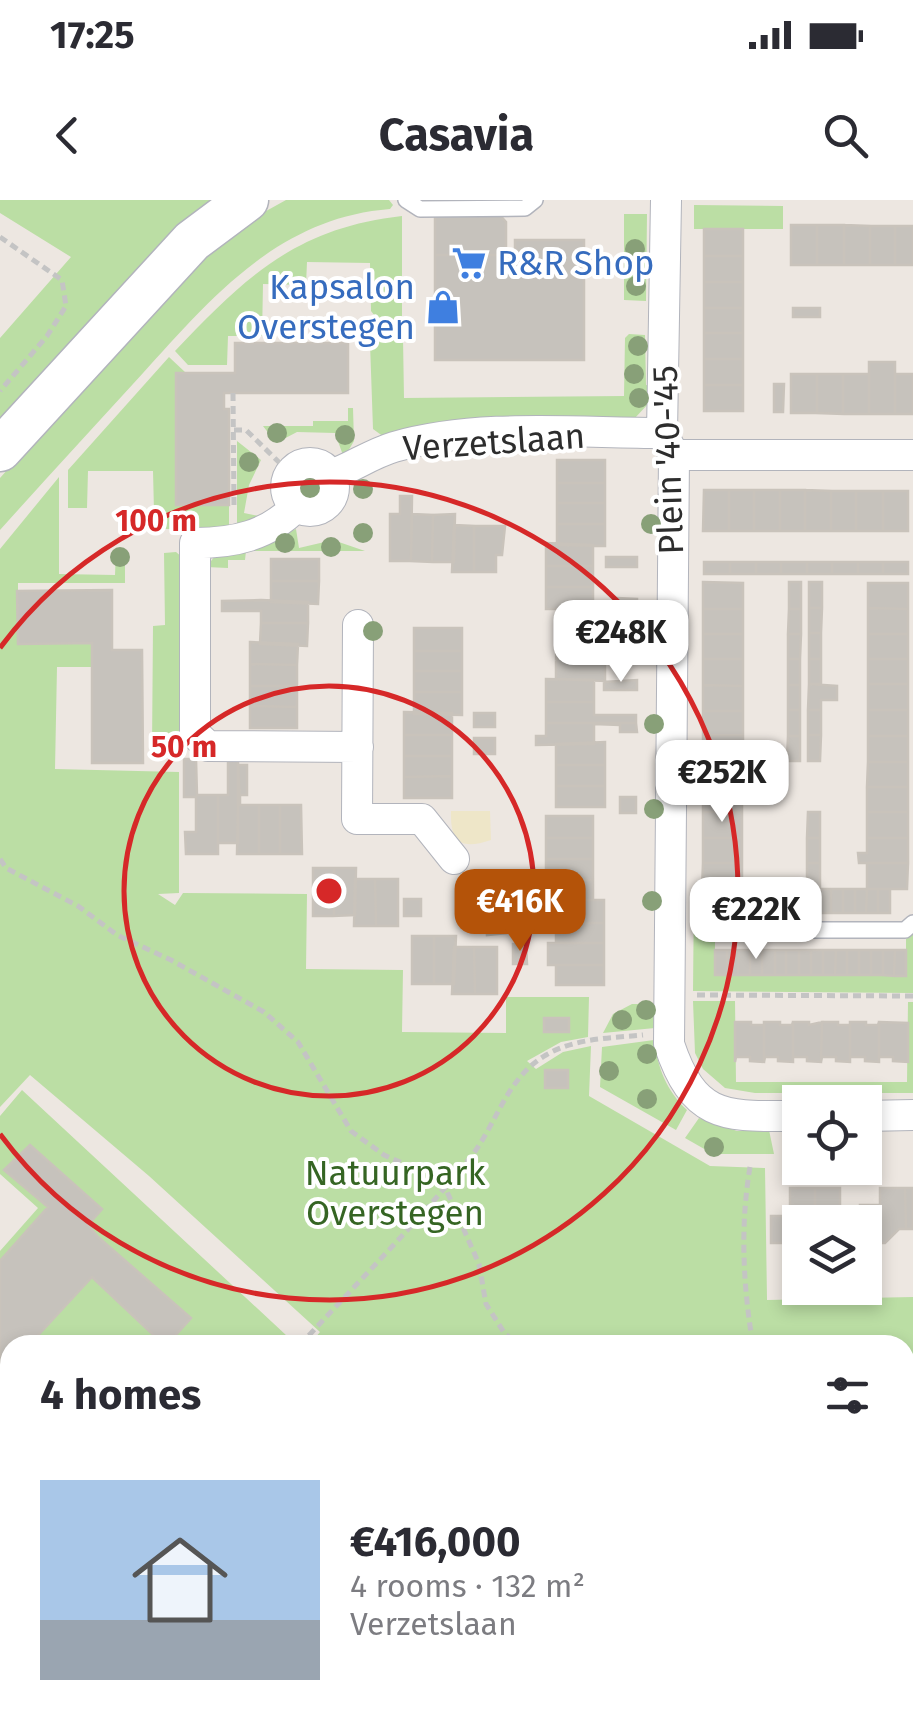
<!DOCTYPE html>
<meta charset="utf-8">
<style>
:root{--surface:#fff;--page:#f2f2f3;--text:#2b2b33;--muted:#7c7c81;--line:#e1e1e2;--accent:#b45309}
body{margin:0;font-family:"Fira Sans",sans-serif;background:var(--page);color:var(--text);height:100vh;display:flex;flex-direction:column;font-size:38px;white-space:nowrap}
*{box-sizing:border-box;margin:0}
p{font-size:32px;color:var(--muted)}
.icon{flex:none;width:55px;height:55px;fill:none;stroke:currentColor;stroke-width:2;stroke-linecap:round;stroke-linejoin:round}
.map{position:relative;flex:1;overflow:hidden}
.sheet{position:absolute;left:0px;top:1135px;width:915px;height:392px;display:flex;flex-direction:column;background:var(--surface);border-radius:30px 30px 0 0;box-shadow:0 5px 15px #0003}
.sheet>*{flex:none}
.fabs{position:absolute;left:782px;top:885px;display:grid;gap:20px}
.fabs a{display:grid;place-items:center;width:100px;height:100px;border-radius:0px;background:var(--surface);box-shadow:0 5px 15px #0003;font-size:50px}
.price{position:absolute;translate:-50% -85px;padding:0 22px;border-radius:20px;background:#fff;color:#222;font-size:32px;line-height:65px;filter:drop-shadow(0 2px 5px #0008)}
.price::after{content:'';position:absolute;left:50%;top:60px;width:30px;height:22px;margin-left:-15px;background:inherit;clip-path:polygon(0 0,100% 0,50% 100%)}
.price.on{background:var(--accent);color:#fff}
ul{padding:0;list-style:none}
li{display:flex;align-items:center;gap:30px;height:250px;padding:0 40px}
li+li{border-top:2px solid var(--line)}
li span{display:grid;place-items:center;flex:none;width:280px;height:200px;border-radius:0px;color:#555}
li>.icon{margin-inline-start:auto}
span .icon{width:120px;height:120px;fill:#fffc;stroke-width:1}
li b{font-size:42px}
h2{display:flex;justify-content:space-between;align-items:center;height:120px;padding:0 40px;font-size:42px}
.status{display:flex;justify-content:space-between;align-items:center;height:70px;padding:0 50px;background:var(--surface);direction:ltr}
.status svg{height:28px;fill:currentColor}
header{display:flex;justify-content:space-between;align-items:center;height:130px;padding:0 40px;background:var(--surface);font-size:45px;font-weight:700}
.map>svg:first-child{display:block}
</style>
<div class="status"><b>17:25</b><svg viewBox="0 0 49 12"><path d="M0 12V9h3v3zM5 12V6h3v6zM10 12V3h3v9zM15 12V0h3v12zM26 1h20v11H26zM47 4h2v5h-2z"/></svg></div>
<header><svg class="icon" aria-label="back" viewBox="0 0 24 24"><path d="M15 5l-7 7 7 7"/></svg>Casavia<svg class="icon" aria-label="search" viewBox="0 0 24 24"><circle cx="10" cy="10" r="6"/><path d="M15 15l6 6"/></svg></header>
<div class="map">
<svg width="913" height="1527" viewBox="0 0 913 1527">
<rect width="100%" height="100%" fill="#ede7e1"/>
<path fill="#bbdea4" d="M0 0H215L0 226V138L71 57 0 13Z
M286 0H389L393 5 390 9C274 18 206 104 133 184 89 232 44 281 0 330V278L204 51 234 29Z
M694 5 783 6V29H694Z
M624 14H647L646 101 624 100Z
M402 16V120H378L371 111 370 63 307 62 306 85 263 84 262 136H228L227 165H188L175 151C245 77 296 28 402 16Z
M629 134 645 135 646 185 652 186 649 203 634 219 384 237 373 229 370 143 377 137 403 138 404 198 624 196 625 138Z
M169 157 186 173 176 174V304L229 305V330L164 329V311H154L153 271H88L87 308H68V270Z
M348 208H353L354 241 344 258 335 233 297 232 276 243 263 226H313V221H348Z
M237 241 261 260 249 285 244 313 263 317 237 329Z
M59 277V374L115 375 116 351H125V383H18V443H92V467H57L55 569 179 572V693L158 694 175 705 183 693 307 694 306 769 403 770 402 832 506 833V797H589L588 837 561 842 527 861 536 869 563 852 591 846 589 896 710 966 765 968 767 1100 913 1097V1527H44L53 1518H905V1145H309L320 1132 149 976 30 875 0 907V349Z
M296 329 299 348 333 340 365 351H246L245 360H228V368L206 367 216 355 255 346Z
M176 352 183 358 182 549 152 548 153 426 165 425 164 353Z
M694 689H715V775H906V739L913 733V793L693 791Z
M693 801H735L736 882H907L908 802H913V893H755L725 888 703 869 695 853Z
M632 804H647L655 812V828L603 833 613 814Z
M654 840C658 868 666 890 687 910L676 930 600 887 602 847Z
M22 890 287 1136 279 1145H10V1266L0 1257V1051L38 1008 0 974V916Z
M699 918 737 931 769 930 774 954H713L685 938Z
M10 1277V1406L0 1397V1289Z"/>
<path fill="#eee6c8" d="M451 611H490L491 640C461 650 450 643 451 611Z"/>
<path fill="#80d0e3" d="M430 1518H833L818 1527H429Z"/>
<path fill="#c6c2bc" stroke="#c9c3bb" stroke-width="2.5" d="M435 0H486L506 22V55H435Z
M791 25H817V65H791Z
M817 25H844V65H817Z
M844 25 870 26V65H844Z
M870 26H895V65H870Z
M895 26H913V65H895Z
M704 29H743V56H704Z
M515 40H584V160H435V55H515Z
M704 56H743V82H704Z
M704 82H743V108H704Z
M704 108H743V133H704Z
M793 108H820V117H793Z
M704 133H743V159H704Z
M235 143H348V193H224V209H229V305H176V173H235Z
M704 159H743V185H704Z
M869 162H895V214H869Z
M791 174H817V213H791Z
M817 174H843V214L817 213Z
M843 174H869V214H843Z
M895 174H913V214H895Z
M774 184H784L783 212H774Z
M704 185H743V211H704Z
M557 260H605V283H557Z
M557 283H605V303H557Z
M704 290H729V331H703Z
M729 290H754V331H729Z
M754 290H780V331H754Z
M780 290H805V331H780Z
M805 290 831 291V331H805Z
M831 291H856V331H831Z
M856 291H883V331H856Z
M883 291H908V331H883Z
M400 296H412L411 361H390V314H400Z
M557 303H605V324H557Z
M412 314 433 315 432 362 411 361Z
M455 314 454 362H432L433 315Z
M557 324H605V346L557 345Z
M454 325 474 326V372H452Z
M474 326H505L502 355H496V372H474Z
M546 343 593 345V366H546Z
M606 357H637V367H606Z
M271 359H319V381H271Z
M704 362H730V374H704Z
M730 362H756V374H730Z
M756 362H781V374H756Z
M781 362H807V374H781Z
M807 362H832V374H807Z
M832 362H858V374H832Z
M858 362H883V374H858Z
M883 362H908V374H883Z
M546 366H593V387H546Z
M271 381H319L318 404 271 402Z
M703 382 743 383V409H703Z
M789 382H801V409H789Z
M809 382H822V408H809Z
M868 383H908V409L868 408Z
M546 387H593V409H546Z
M112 390V450H142L143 563H92V443L18 444 17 391Z
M617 398 637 399V414H618Z
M261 400 308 402V423H261V411H222V401Z
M809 408H822L821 433H809Z
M868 408 908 409V434H868Z
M703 409H743V434H703Z
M789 409H801V434H788Z
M618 414H637V428H620Z
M557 418H605V438H557Z
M261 423H308L307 446 260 444Z
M414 428H462V451H414Z
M809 433H821V459H809Z
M703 434H743V459H703Z
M788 434H801L800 459H788Z
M868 434H908V459H868Z
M557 438H605V460L556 459Z
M250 442 298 444 297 465 250 464Z
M414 451H462V471H414Z
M556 459 605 460V481L556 479Z
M703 459H743V486L703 485Z
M788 459H800V485H788Z
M809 459H821V484H809Z
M868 459H908V484H868Z
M250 464 297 465V486H250Z
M414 471H462V492H414Z
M546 479 594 480V502H546Z
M637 480V490H604V482Z
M809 484 837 486V500H821V510H808Z
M868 484H908V510H868Z
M703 485 743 486V511H703Z
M788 485H800V510H788Z
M250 486H297V507L250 506Z
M414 492H462V515L414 514Z
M546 502H594V515H636V523H546Z
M250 506 297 507V528H250Z
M788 510H800V536H788Z
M808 510H821V535H808Z
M868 510H908V536H868Z
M703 511H743V535H703Z
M404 512 452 513V535H404Z
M474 513H495V527H474Z
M546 523H636L637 532H620V525L594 524V544L536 545V536H546Z
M404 535H452V556H404Z
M703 535H743V562H703Z
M808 535H821L820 561H808Z
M788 536H800V561H787Z
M868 536H908V562H868Z
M474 538H495V554H474Z
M605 542V565H556V544Z
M404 556H452V576L404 577Z
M184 559H196L197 595H218V654H186L185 632H196V597H184Z
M228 561H238V643H218V595H228Z
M703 562H743L742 587H703Z
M868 562H908V587H867Z
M238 565H247V595H240V605Z
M556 565H605V586H556Z
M452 576V598H404V577Z
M556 586H605V607H556Z
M703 587H742V612H703Z
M867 587H908V612H867Z
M620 597H636V613H620Z
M238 605H259V654H237Z
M259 605H280V654H259Z
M280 605H301L302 654H280Z
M703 612H742V638H703Z
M808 612H820V638H807Z
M867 612H908V638H867Z
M546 616H593V638H546Z
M546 638H593V659H546Z
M703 638H742V663H703Z
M807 638H820V663H807Z
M867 638H908V663H859L858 653H867Z
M546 659H593V680H546Z
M703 663H742V689H702Z
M807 663H820V689H807Z
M867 663H908L907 689H867Z
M313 668H334V716H313Z
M334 668H356L355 715 334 716Z
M355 679H375L376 726H354Z
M375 679H398V726H376Z
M546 680H593V700L546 702Z
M715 689H727V714L715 713Z
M727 689H739V714H727Z
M739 689H750V713L739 714Z
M750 689H762V713H750Z
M762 689H775V713H762Z
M775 689H786V714L775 713Z
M786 689H801L800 714H786Z
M807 689H819L818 713H807Z
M819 689H831V713H818Z
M831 689H843V713H831Z
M843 689H855V713H843Z
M855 689H867L866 713H855Z
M867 689H878V713H866Z
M878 689H890V713H878Z
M404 699H421V716H404Z
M593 700H604V723H556V702Z
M486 709H496V717H506V733L487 735Z
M556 723H604V743H556Z
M412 736H434V784H412Z
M434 736H456L454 784H434Z
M548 743H604V765H548Z
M513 744H526L527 764H513Z
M454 747H474L475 794H452Z
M474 747H497V794H475Z
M715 750H727V775H715Z
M727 750H739L738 775H727Z
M739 750H750V775H738Z
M750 750H762V775H750Z
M762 750H775V775H762Z
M775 750H786V775H775Z
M786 750H799V775H786Z
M799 750H811V775H799Z
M811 750H823V775H811Z
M823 750H836L835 775H823Z
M836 750H847V775H835Z
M847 750H859V775H847Z
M859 750H871V775H859Z
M871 750H883V775H871Z
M883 750H895L894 776 883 775Z
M895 750H906V776H894Z
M556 765H604V785H556Z
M544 818H569V832H544Z
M735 822H751V825H764V822V862L750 861V857H736L735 862Z
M764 822H780V825H792L793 822V862L778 861V857H765L764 862Z
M793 822H809V825L822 822 821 862 807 861V857H793V862Z
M822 822H838V825H850V822V862L836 861V857H822L821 862Z
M850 822H866V825H878L879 822V862L865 861V857H850V862Z
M879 822 908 823V862L893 861V857H879V862Z
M545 870H568V888H545Z
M30 945 102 1009 88 1025 98 1037 191 1118 174 1137 184 1145H164L92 1077 29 1145H10V1167L0 1178V1061L48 1007 4 970Z
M790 988H815V1022H800V1038L795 1043H771V1016H790Z
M815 988H840V1016H860V1022H815Z
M880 988H905L906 1029H899L885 1043H865V1022H860V1005H880Z
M905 988H913V1029H906Z"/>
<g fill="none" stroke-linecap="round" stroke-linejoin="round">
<g stroke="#b2b4bc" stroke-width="18">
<path id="lane" d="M406 0 420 9 525 8 535 0
M720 730H905L913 723"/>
</g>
<g stroke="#b2b4bc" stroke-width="32">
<path id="street" d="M666 0 662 233 674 255 669 844C695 922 727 916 800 916
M674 255H913
M286 287a24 24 0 1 1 48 0a24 24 0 1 1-48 0Z
M331 275C353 267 371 254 394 247 479 223 575 233 662 233
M296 307C267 336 234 343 195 343V534L208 546 358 547
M358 425 357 619H422L454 659
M865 916 913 915
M0 1425 10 1434
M14 1527 23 1518"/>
</g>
<g stroke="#b2b4bc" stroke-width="45">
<path id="secondary" d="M0 250 192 41 247 0"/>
</g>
<path stroke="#c4c4c4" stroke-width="5" stroke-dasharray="8 5" stroke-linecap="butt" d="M0 37 62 80 66 106 47 136 0 191
M233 193 234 310
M234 230H246L290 273
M0 659 6 668 78 706 117 735 171 760 264 812 298 842 351 931 384 955 434 977 445 987 479 1064 486 1104 505 1134 520 1145
M697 795 913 796
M750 967C740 1026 743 1086 753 1145
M300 1145C357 1083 417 1023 470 958 497 924 506 878 546 855 575 838 611 838 643 835
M905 1375 913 1381
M333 1518 337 1527"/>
<use href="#lane" stroke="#fff" stroke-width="15"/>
<use href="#street" stroke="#fff" stroke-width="30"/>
<use href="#secondary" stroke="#fff" stroke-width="42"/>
</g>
<g fill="#88a078">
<circle cx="635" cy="49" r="10"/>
<circle cx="636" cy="86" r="10"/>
<circle cx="638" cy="146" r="10"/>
<circle cx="634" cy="174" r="10"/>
<circle cx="639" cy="198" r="10"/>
<circle cx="277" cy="233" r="10"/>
<circle cx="345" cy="235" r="10"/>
<circle cx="249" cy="262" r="10"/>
<circle cx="310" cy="288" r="10"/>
<circle cx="363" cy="289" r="10"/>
<circle cx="651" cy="324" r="10"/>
<circle cx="363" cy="333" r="10"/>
<circle cx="285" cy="343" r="10"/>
<circle cx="331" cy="347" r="10"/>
<circle cx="120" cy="357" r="10"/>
<circle cx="654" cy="414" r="10"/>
<circle cx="373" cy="431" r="10"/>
<circle cx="654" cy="524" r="10"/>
<circle cx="654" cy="609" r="10"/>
<circle cx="652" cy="701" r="10"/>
<circle cx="646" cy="810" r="10"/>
<circle cx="622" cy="820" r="10"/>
<circle cx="647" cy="854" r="10"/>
<circle cx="609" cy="871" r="10"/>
<circle cx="647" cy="899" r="10"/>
<circle cx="714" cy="947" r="10"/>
</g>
<g fill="none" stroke="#d62828" stroke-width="5">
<circle cx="329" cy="691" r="205"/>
<path d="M0 448A409 409 0 1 1 0 934"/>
</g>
<defs>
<g id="supermarket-bare" transform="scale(2.7)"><path d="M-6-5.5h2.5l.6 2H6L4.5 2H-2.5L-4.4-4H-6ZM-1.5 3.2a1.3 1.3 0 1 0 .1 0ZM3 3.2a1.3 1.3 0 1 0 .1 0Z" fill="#3f7fe0" stroke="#fff" stroke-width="2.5" paint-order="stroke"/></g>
<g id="shop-bare" transform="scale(2.7)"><path d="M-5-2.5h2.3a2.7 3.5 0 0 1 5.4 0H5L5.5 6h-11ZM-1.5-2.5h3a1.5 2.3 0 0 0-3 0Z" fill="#3f7fe0" stroke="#fff" stroke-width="2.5" paint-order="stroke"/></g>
</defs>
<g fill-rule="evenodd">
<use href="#supermarket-bare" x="469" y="63"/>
<use href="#shop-bare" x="443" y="107"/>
</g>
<g text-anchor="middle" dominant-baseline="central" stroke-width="8" stroke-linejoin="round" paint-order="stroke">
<g font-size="35" fill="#366cbe" stroke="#fff" text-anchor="start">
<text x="497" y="63">R&amp;R Shop</text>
<text x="415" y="87" text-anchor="end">Kapsalon<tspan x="415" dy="40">Overstegen</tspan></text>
</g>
<g font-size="35" fill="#2d2d2d" stroke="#fff">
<text transform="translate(494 242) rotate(-4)">Verzetslaan</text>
<text transform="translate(668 260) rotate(-92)">Plein '40-'45</text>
</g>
<g font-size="35" fill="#356523" stroke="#fff">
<text x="395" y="973">Natuurpark<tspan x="395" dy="40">Overstegen</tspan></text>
</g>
</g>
<circle cx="329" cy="691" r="15" fill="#d62828" stroke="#fff" stroke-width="5"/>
<g font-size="30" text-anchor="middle" font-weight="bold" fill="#d62828" stroke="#fff" stroke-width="8" stroke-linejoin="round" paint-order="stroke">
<text x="156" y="331">100 m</text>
<text x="184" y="557">50 m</text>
</g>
</svg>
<div class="fabs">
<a><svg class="icon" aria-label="locate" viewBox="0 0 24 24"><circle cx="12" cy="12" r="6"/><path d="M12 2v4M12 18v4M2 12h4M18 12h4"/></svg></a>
<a><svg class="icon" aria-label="layers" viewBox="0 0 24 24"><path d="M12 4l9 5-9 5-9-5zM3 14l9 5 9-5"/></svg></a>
</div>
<b class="price" style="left:621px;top:485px">€248K</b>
<b class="price" style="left:722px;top:625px">€252K</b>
<b class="price on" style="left:520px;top:754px">€416K</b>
<b class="price" style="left:756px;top:762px">€222K</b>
<section class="sheet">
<h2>4 homes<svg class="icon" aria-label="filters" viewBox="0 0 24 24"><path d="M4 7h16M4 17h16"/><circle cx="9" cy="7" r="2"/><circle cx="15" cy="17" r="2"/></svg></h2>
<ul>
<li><span style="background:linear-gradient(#a9c7e8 70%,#9aa5b1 0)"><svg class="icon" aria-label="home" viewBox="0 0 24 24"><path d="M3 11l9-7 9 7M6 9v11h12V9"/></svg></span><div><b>€416,000</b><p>4 rooms · 132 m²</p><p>Verzetslaan</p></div></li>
</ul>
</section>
</div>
